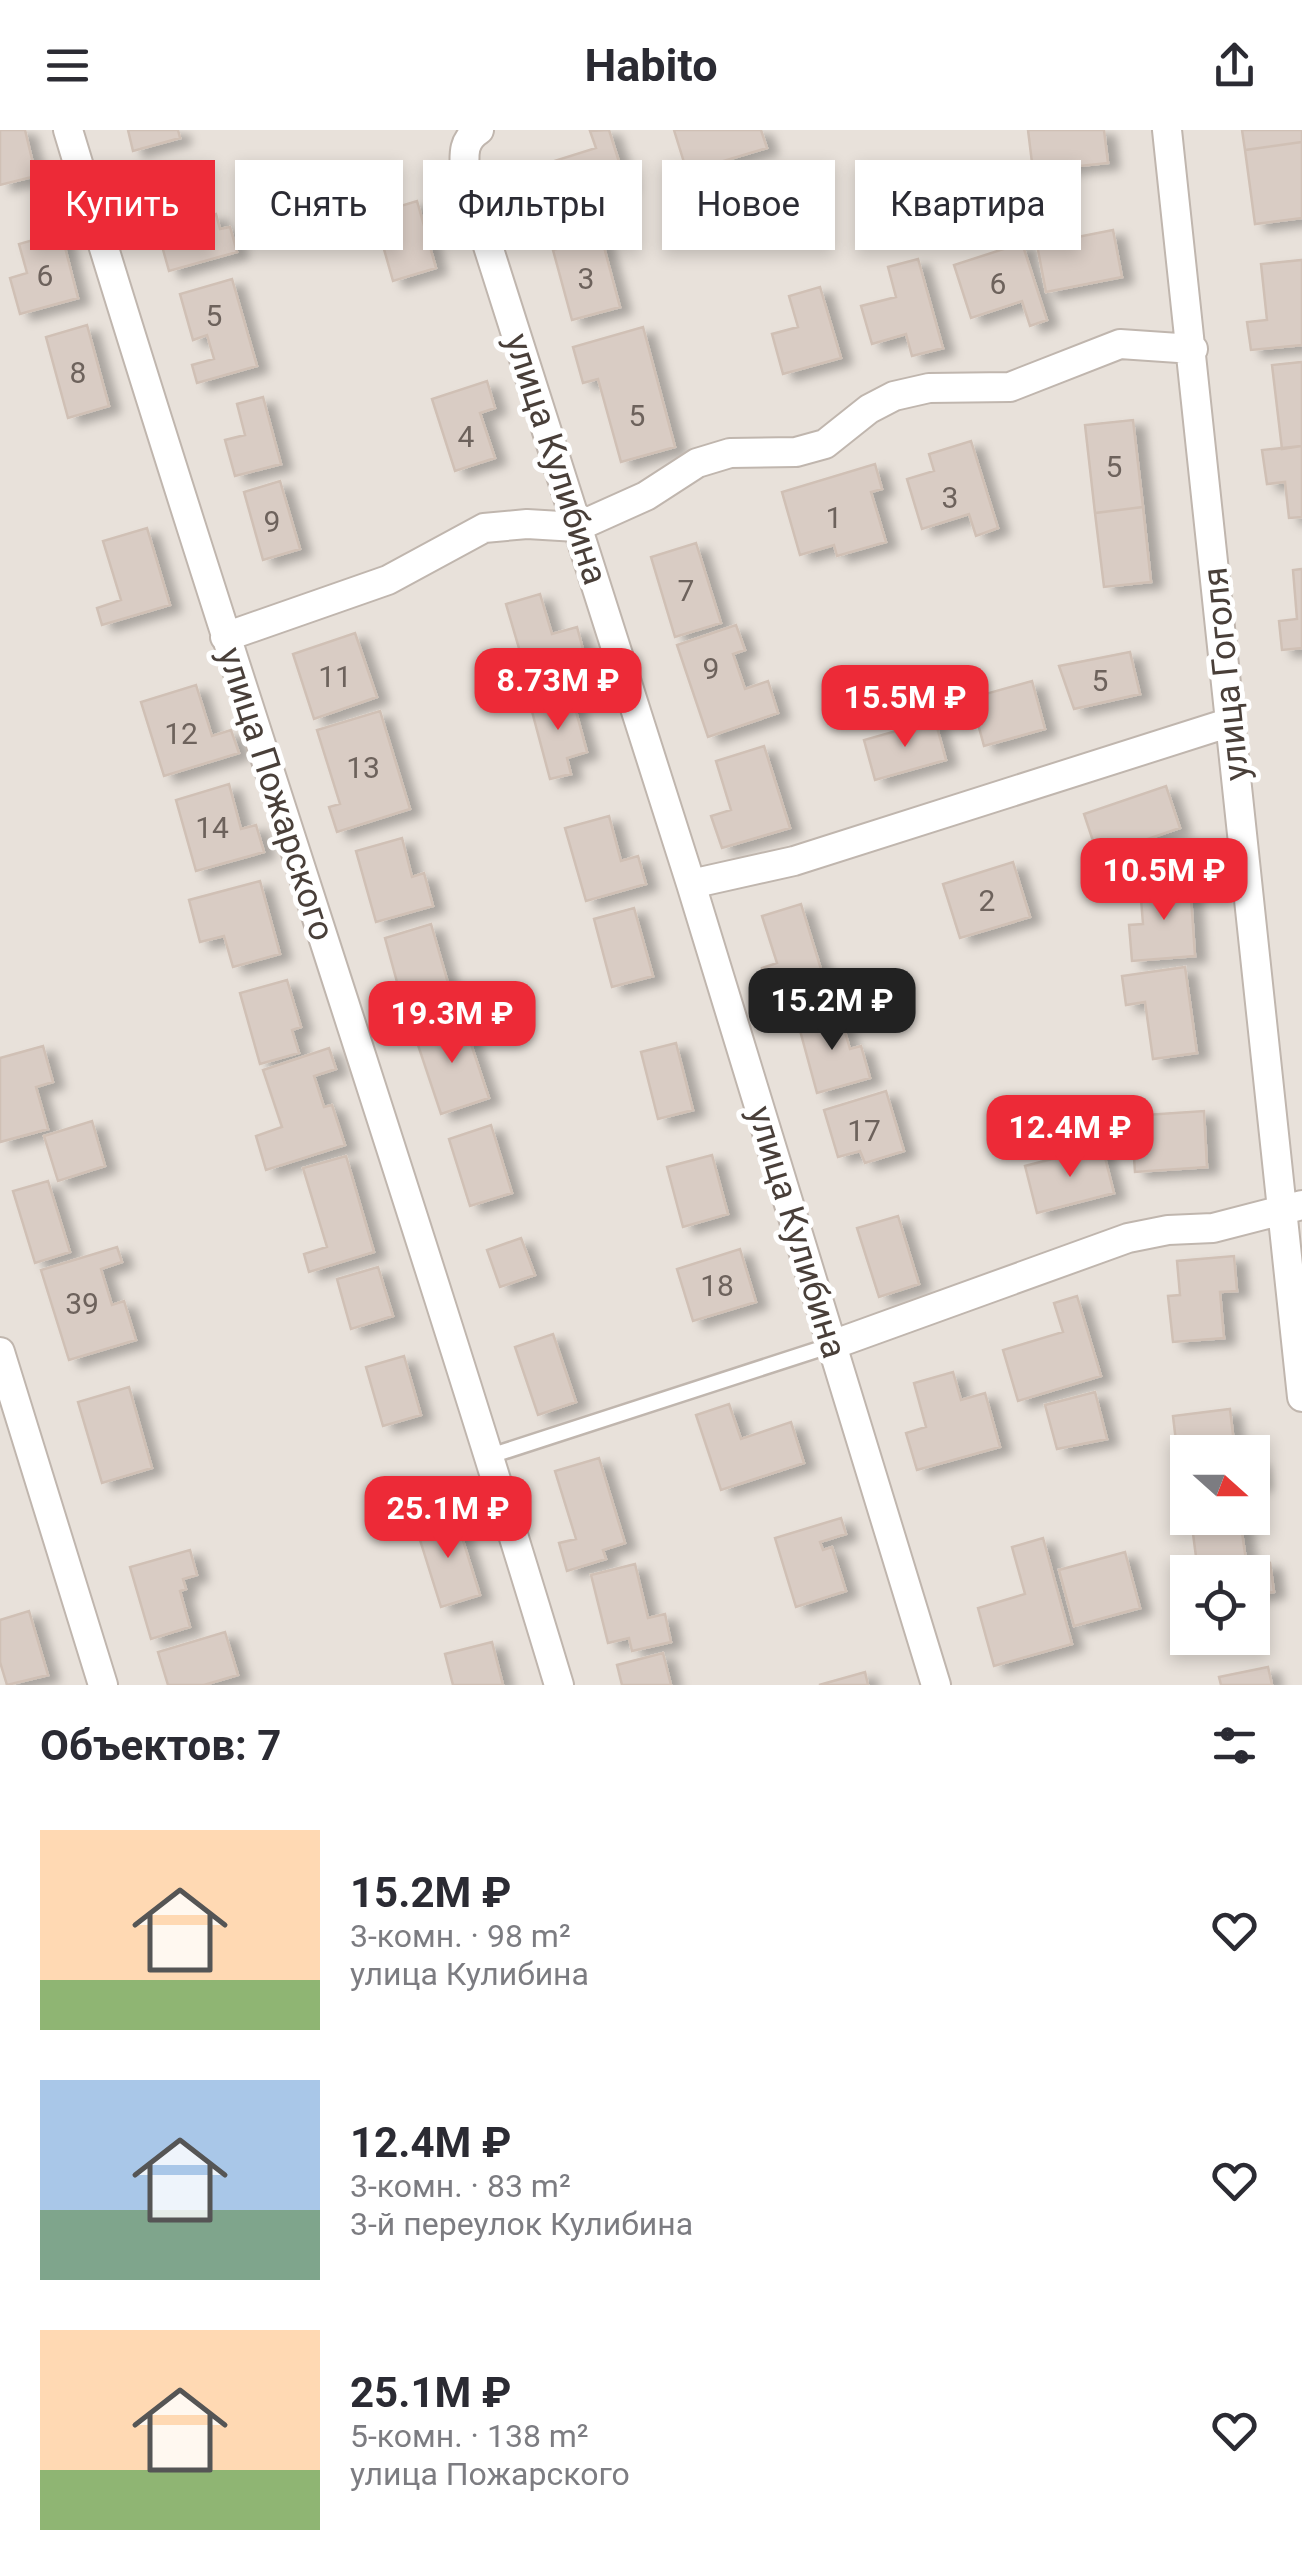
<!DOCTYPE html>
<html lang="ru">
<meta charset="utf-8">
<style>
:root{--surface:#fff;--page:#f2f2f3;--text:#2b2b33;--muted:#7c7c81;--accent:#ed2a37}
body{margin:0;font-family:Roboto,sans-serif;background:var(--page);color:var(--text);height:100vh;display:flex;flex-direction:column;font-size:38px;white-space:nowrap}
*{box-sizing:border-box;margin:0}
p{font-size:32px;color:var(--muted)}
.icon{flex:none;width:55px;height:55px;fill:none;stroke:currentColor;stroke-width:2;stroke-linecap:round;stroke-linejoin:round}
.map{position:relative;height:1555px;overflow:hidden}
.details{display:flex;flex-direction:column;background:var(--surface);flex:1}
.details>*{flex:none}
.top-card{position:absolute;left:30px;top:30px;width:1242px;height:90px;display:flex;gap:20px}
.needle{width:65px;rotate:111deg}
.buttons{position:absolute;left:1170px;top:1305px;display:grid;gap:20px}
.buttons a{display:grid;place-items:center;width:100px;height:100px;border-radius:0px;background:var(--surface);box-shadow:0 5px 15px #0003;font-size:50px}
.price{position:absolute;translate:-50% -85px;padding:0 22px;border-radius:20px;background:var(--accent);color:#fff;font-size:32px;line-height:65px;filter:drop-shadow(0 2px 5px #0008)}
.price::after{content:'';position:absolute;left:50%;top:60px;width:30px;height:22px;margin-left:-15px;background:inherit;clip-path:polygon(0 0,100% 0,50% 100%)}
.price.current{background:#222;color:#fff}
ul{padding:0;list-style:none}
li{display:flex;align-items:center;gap:30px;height:250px;padding:0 40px}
li span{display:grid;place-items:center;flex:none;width:280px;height:200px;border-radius:0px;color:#555}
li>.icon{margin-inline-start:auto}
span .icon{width:120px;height:120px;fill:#fffc;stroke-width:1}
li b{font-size:42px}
h2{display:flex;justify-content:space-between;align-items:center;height:120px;padding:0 40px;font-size:42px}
.tag{padding:0 35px;border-radius:0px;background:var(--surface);box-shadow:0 5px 15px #0003;font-size:35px;line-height:90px}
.tag.current{background:var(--accent);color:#fff}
header{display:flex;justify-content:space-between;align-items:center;height:130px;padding:0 40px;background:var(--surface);font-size:45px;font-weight:700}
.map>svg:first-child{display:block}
</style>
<header><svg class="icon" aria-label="menu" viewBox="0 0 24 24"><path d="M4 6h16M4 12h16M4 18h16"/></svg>Habito<svg class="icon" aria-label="share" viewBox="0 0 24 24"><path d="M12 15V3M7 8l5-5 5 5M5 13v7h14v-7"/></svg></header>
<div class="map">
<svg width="1302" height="1555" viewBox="0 0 1302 1555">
<defs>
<filter id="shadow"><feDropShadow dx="11" dy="6" stdDeviation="5" flood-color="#0004"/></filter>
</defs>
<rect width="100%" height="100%" fill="#f5f0eb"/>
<path fill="#e8e1da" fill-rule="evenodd" d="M0 0H1302V1555H0ZM1188 1322H1252V1388H1188ZM1188 1442H1252V1508H1188Z"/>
<path fill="#d9ccc4" stroke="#d0c0b5" stroke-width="2.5" filter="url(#shadow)" d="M0 0H25L36 46 0 55Z
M128 0H178L180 8 133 21Z
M609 0 626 54 546 79 532 38 596 18 590 1Z
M674 0H761L767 18 687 42Z
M1028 0H1104L1108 33 1033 41Z
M1242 0H1302V12L1245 20Z
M1302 12V88L1255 94 1245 20Z
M176 32 192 90 216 84 220 99 230 97 237 122 169 141 141 41Z
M417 71 436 138 393 151 374 84Z
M1113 100 1122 147 1046 162 1037 115Z
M61 102 78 168 20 184 10 148 27 143 19 114Z
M601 106 620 177 572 190 553 120Z
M1022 113 1047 190 1030 196 1022 171 971 188 954 135Z
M918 129 943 218 912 226 906 204 872 214 861 176 896 167 888 137Z
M1302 130V215L1251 220 1247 192 1267 190 1261 134Z
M232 149 257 236 197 253 192 235 214 229 207 205 193 210 180 164Z
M820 157 841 228 783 244 772 204 798 197 789 166Z
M87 195 109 276 68 288 46 207Z
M643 197 675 317 621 332 598 249 583 253 573 217Z
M1302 232V316L1282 319 1272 235Z
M487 251 495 278 480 283 495 328 455 341 432 269Z
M263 267 281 334 235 346 225 310 245 305 237 274Z
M1133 290 1143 377 1095 383 1085 295Z
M971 311 998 398 976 406 969 384 922 399 907 349 934 341 929 324Z
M1302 316V387L1289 388 1285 352 1267 354 1262 320Z
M875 334 882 359 871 362 886 412 837 426 834 415 800 425 782 362Z
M280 351 300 419 263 430 244 362Z
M1143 377 1151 452 1104 457 1095 383Z
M147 398 170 475 102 495 97 478 121 470 103 411Z
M696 413 721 493 675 507 651 427Z
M1302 439V518L1282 520 1279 491 1297 489 1293 440Z
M540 464 552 504 577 497 588 538 510 560 503 538 523 532 506 474Z
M736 495 745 520 733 524 745 559 768 551 778 583 708 607 677 515Z
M355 503 377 567 314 589 293 524Z
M1130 522 1140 564 1074 579 1059 536Z
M1032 551 1045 599 984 616 971 568Z
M196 555 212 606 231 600 239 623 164 646 141 572Z
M571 563 587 622 567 628 571 644 550 649 530 574Z
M380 581 410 679 337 702 329 677 340 674 317 600Z
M935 590 946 630 875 650 864 610Z
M764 616 790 698 722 718 711 686 731 680 716 631Z
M229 654 241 699 256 695 264 722 196 741 176 670Z
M1166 656 1180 698 1098 726 1084 684Z
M609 686 621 731 638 726 646 754 586 771 565 698Z
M402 708 412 747 424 743 433 776 376 792 356 721Z
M1013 732 1030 787 960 808 943 754Z
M260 751 280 824 233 837 224 806 200 812 189 770Z
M1190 752 1195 826 1132 831 1129 795 1143 794 1140 756Z
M801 774 824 849 770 866 762 838 777 833 762 786Z
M634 778 653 846 612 857 594 789Z
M431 794 450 860 403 874 385 808Z
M1185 837 1197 923 1153 929 1145 872 1126 875 1122 846Z
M287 850 301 897 292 900 299 923 260 934 240 863Z
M839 881 850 919 861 916 870 948 817 963 798 893Z
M462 887 489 968 441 984 414 903Z
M676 913 693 980 658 989 641 922Z
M43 916 53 952 36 957 48 999 0 1012V928Z
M329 918 336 939 314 946 324 977 332 975 345 1015 266 1040 256 1006 282 997 263 940Z
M886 961 904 1021 865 1033 860 1021 838 1027 824 980Z
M1204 981 1207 1037 1135 1042 1131 986Z
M92 991 105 1036 58 1051 44 1006Z
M491 995 512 1063 470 1076 449 1009Z
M1102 1016 1114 1063 1037 1083 1025 1036Z
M712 1025 728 1084 683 1097 667 1037Z
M346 1026 374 1122 309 1142 304 1124 327 1117 303 1038Z
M48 1051 70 1122 35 1133 13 1061Z
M898 1086 919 1154 879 1167 857 1098Z
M521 1108 535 1145 500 1157 487 1120Z
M117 1117 122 1132 101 1139 112 1175 124 1171 136 1210 69 1230 41 1140Z
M740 1119 756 1172 693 1191 677 1139Z
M1234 1126 1237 1161 1220 1162 1224 1208 1173 1212 1168 1166 1180 1165 1177 1131Z
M378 1137 393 1186 351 1199 337 1149Z
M1077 1166 1101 1246 1018 1271 1003 1220 1063 1202 1054 1173Z
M553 1204 576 1272 538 1285 515 1217Z
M404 1226 421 1285 383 1296 366 1237Z
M953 1242 961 1270 985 1263 1000 1317 917 1340 906 1303 926 1297 914 1253Z
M129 1257 152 1338 102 1353 78 1272Z
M1095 1262 1107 1309 1057 1319 1045 1275Z
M729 1274 741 1309 791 1292 804 1333 721 1360 696 1285Z
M1230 1279 1235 1322H1188V1363H1182L1173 1286Z
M599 1328 625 1413 603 1420 606 1429 567 1441 559 1413 576 1409 555 1341Z
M1258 1330 1261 1354 1252 1355V1331Z
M455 1385 480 1465 441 1477 416 1397Z
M841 1388 846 1404 820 1412 823 1420 832 1417 846 1461 796 1477 775 1408Z
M1240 1389 1247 1437 1270 1433 1274 1462 1252 1465V1442H1198L1192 1396Z
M1043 1408 1072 1514 994 1536 978 1478 1025 1464 1012 1417Z
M190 1420 197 1445 183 1449 186 1459 180 1461 190 1497 151 1509 130 1437Z
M1125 1422 1140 1478 1074 1496 1059 1440Z
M635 1434 648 1488 665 1484 671 1512 632 1521 629 1508 608 1513 591 1445Z
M29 1481 48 1545 7 1555 0 1532V1490Z
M225 1502 238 1545 204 1555H168L158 1522Z
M492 1512 503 1555H453L445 1524Z
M663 1523 671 1555H622L617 1535Z
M1268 1537 1272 1555H1221L1219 1547Z
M865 1542 868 1555H819Z"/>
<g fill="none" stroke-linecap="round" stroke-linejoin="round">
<g stroke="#c0b6ae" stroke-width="19">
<path id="service" d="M490 1326 832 1215"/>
</g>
<g stroke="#c0b6ae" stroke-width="32">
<path id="minor" d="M68 0C225 520 402 1035 559 1555
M479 0C462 11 464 25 465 44L691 754 936 1555
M1167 0 1302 1267
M225 507 388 450 484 398 527 394 577 397 646 366 697 333 730 323 796 322 825 314 869 279 894 266 929 258 1010 257 1120 214 1193 219
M691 754 794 731 1231 592
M832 1215 1128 1108 1168 1100 1213 1098 1302 1075
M0 1222 103 1555"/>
</g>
<use href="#service" stroke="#fff" stroke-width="14"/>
<use href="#minor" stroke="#fff" stroke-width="28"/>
</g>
<g text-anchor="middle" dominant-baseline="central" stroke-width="10" stroke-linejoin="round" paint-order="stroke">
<g font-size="30" fill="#6d625c">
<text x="45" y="145">6</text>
<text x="586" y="148">3</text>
<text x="998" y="153">6</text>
<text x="214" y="185">5</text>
<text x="78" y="242">8</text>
<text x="637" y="285">5</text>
<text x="466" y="306">4</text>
<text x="1114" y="336">5</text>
<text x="950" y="367">3</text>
<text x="834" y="387">1</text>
<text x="272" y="391">9</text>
<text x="686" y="460">7</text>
<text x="711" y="538">9</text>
<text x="335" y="546">11</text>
<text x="1100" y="550">5</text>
<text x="181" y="603">12</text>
<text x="363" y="637">13</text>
<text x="212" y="697">14</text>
<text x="987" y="770">2</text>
<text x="864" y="1000">17</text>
<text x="717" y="1155">18</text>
<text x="82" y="1173">39</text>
</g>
<g font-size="35" fill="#493f39" stroke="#fff">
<text transform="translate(556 329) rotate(72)">улица Кулибина</text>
<text transform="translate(1226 544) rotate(-96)">улица Гоголя</text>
<text transform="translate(276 664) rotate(72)">улица Пожарского</text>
<text transform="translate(797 1102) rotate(73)">улица Кулибина</text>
</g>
</g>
</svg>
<div class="buttons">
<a><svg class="needle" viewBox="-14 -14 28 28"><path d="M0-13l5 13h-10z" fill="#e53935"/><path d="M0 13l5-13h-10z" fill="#7c7c81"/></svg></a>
<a><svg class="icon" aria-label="locate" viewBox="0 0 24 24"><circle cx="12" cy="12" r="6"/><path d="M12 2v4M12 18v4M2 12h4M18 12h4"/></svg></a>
</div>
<b class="price" style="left:558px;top:603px">8.73M ₽</b>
<b class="price" style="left:905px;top:620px">15.5M ₽</b>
<b class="price" style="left:1164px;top:793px">10.5M ₽</b>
<b class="price current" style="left:832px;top:923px">15.2M ₽</b>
<b class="price" style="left:452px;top:936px">19.3M ₽</b>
<b class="price" style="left:1070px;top:1050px">12.4M ₽</b>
<b class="price" style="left:448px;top:1431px">25.1M ₽</b>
<div class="top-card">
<a class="tag current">Купить</a>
<a class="tag">Снять</a>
<a class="tag">Фильтры</a>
<a class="tag">Новое</a>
<a class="tag">Квартира</a>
</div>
</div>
<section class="details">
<h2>Объектов: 7<svg class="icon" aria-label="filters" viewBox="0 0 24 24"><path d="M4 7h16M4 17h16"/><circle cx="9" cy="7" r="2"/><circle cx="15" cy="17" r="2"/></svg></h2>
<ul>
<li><span style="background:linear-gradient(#ffd9b3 75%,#8fb573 0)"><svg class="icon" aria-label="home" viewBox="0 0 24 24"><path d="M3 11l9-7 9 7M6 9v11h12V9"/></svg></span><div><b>15.2M ₽</b><p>3-комн. · 98 m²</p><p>улица Кулибина</p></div><svg class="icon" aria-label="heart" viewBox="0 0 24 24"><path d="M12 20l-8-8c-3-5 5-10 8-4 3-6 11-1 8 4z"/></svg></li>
<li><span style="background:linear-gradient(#a9c7e8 65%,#7fa58c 0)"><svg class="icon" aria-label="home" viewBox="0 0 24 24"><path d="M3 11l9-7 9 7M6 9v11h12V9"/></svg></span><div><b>12.4M ₽</b><p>3-комн. · 83 m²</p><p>3-й переулок Кулибина</p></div><svg class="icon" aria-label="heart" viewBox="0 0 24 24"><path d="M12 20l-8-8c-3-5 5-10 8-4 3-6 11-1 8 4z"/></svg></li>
<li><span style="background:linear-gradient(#ffd9b3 70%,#8fb573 0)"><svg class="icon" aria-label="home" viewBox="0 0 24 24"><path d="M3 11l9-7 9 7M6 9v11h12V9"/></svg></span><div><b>25.1M ₽</b><p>5-комн. · 138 m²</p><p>улица Пожарского</p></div><svg class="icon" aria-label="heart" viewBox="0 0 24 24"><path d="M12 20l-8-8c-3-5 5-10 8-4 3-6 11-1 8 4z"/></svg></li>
</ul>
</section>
